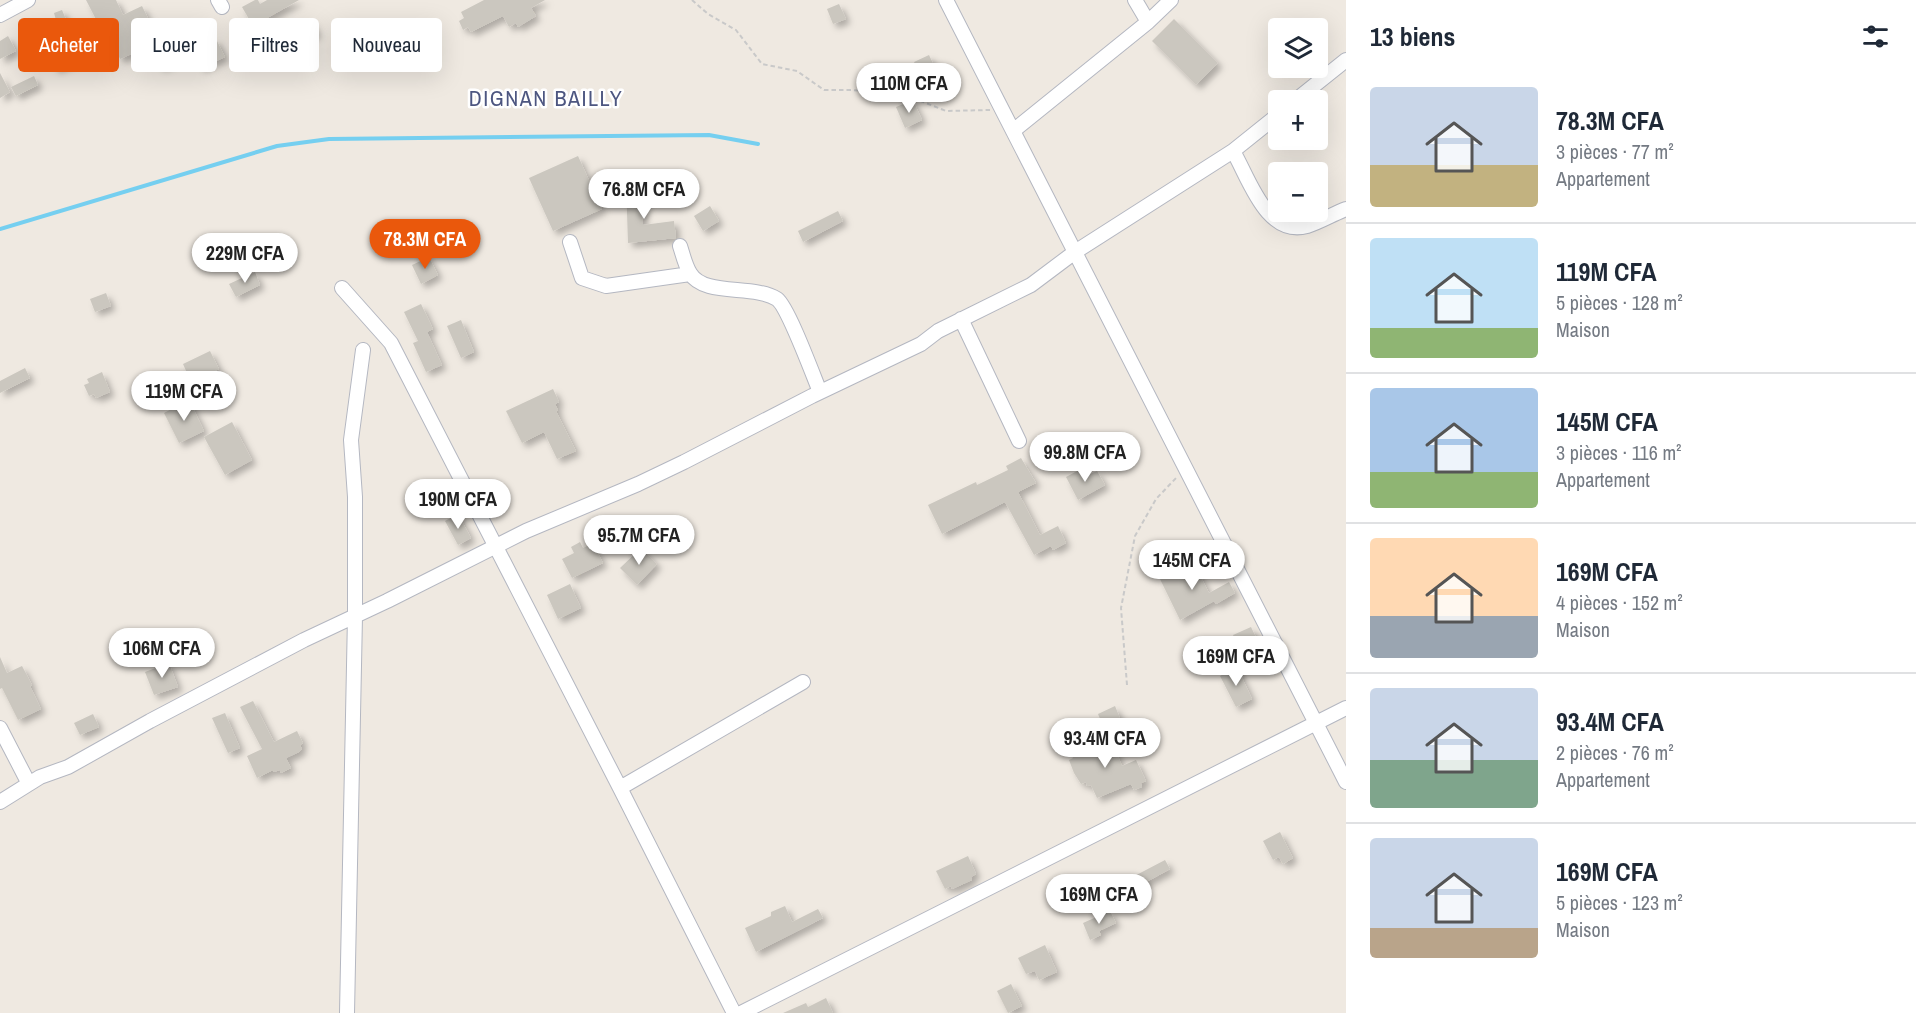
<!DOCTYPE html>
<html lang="fr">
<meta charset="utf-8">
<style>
:root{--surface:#fff;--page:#f6f6f7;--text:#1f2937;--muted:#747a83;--line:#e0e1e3;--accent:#ea580c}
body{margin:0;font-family:"Archivo Narrow",sans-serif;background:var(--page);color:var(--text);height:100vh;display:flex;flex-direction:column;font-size:22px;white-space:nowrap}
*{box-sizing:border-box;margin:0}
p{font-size:20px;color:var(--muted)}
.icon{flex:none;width:33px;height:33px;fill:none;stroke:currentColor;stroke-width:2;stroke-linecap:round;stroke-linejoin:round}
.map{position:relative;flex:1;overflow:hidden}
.details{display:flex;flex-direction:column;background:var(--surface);width:570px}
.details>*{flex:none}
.top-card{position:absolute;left:18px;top:18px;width:570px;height:54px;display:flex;gap:12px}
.tools{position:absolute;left:1268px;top:18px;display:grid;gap:12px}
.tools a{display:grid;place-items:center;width:60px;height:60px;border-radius:6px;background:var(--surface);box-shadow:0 6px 24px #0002;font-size:30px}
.price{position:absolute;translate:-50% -51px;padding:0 14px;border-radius:21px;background:#fff;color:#222;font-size:20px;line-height:39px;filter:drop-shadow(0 2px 3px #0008)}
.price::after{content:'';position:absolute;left:50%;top:36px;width:18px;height:14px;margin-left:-9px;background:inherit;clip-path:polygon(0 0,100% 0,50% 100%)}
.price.on{background:var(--accent);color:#fff}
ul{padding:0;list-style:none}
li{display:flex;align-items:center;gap:18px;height:150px;padding:0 24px}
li+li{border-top:2px solid var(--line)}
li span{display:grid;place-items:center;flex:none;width:168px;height:120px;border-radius:6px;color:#555}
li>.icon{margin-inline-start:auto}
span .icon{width:72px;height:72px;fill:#fffc;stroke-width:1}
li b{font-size:26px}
h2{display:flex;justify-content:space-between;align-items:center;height:72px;padding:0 24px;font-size:26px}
.pill{padding:0 21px;border-radius:6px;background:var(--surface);box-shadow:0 6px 24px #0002;font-size:21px;line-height:54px}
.pill.on{background:var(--accent);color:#fff}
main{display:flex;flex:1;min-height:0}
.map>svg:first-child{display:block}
</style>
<main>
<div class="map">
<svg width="1346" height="1013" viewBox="0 0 1346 1013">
<defs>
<filter id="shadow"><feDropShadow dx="4.5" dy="4.5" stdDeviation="3" flood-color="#0004"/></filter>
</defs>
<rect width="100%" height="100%" fill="#efe9e1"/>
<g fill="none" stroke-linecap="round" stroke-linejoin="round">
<path stroke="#75cff0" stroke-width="4" d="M0 229 277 146 329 139 709 135 758 144"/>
</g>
<path fill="#cbc7bf" filter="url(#shadow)" d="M86 0H116L123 15 142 6 170 63 160 67 150 46 120 59 105 25 100 27Z
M255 0H258L260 4 267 0H299L253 26 242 7Z
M484 0H545L531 8 536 16 518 27 516 23 509 27 503 16 471 32 468 27 463 30 459 21 464 18 461 12Z
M839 4 846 19 833 24 827 9Z
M62 10 82 58 55 69 49 53 63 45 56 31 41 39 36 28 56 20 54 13Z
M1174 19 1218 63 1196 85 1152 41Z
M311 21 317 33 267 58 261 46Z
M376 30 396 31 398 61H376L377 51H372L373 36H376Z
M8 36 16 51 0 59V41Z
M216 39 225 57 201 68 193 51Z
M929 55 939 76 924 83 914 62Z
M0 73 10 92 0 98Z
M34 76 38 85 16 96 11 87Z
M913 100 922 120 905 128 896 107Z
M578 156 602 209 553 231 529 178Z
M626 182H640L643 225 674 221 676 238 628 243Z
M710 206 719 221 703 231 694 216Z
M838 211 843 221 803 242 798 231Z
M429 257 438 275 421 284 412 265Z
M255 272 260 285 236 297 229 284Z
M106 293 111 306 95 312 90 299Z
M421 304 433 329 427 332 442 365 426 372 413 343 418 341 404 312Z
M461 320 474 352 461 358 447 326Z
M210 351 219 369 191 382 183 364Z
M25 368 30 378 0 393V381Z
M102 372 110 392 96 398 94 394 89 396 84 385 89 383 87 379Z
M553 389 559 402 555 404 558 410 556 411 576 451 557 459 544 432 522 443 506 411Z
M189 400 204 431 179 443 164 413Z
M232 422 252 460 225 475 204 437Z
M1021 458 1036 483 1018 492 1040 535 1058 526 1066 543 1053 550 1051 546 1034 555 1005 502 942 534 928 505 976 482 977 485 1008 470 1006 466Z
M1081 469 1085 476 1097 471 1105 485 1078 500 1066 477Z
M458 514 471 538 458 545 445 521Z
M580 542 583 548 593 543 603 563 572 578 562 559 574 553 571 547Z
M641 548 657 564 637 585 620 568Z
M1193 562 1209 593 1229 582 1235 593 1216 604 1214 601 1180 620 1160 579Z
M570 584 581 608 558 619 547 595Z
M1251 627 1261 648 1242 655 1233 635Z
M0 657 7 673 22 666 32 685 30 686 41 709 18 720 2 688 0 689Z
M169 663 178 687 154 695 145 672Z
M1237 667 1252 699 1236 707 1220 676Z
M253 701 274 742 297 731 303 743 300 745 302 749 299 752 286 758 291 768 281 773 280 770 274 772 273 770 257 778 247 756 262 749 240 707Z
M1115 706 1124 728 1107 735 1098 714Z
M225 713 240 748 228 753 212 718Z
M93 714 99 727 80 735 74 723Z
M1110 737 1122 766 1136 760 1146 781 1141 783 1142 787 1134 790 1131 784 1097 798 1091 785 1087 786 1086 782 1081 784 1074 773 1069 760 1073 758 1070 753Z
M1280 832 1293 858 1283 864 1279 857 1273 860 1263 841Z
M968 856 976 874 971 877 972 880 952 889 951 886 945 889 936 871Z
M1165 860 1170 869 1128 892 1123 882Z
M785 906 792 922 818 909 823 918 756 952 745 928 771 916V912Z
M1110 911 1116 923 1099 931 1101 935 1090 940 1083 923Z
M1045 945 1057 972 1039 980 1035 971 1026 974 1018 958Z
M1011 984 1022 1006 1008 1013 997 991Z
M826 998 833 1013H783L806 1003 808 1007Z"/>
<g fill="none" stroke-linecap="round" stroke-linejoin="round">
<g stroke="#b4b7c1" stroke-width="16">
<path id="minor" d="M218 0 222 7
M946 0 1346 782
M1135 0 1148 22
M0 15 28 0
M1296 100 1346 60
M1013 131 1148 22 1171 0
M1233 151C1249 178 1266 237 1307 226 1320 222 1333 214 1346 209
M570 242 582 278 606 286 690 274
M680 246C683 255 685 265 690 273 704 297 753 284 777 299 788 307 813 375 820 392
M342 288 391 343 620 788 734 1013
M961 319 1019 441
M0 728 29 784
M620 788 803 682
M0 802 40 777 68 767 150 721 304 640 387 601 526 531 638 484 684 462 812 396 921 344 938 331 1031 285 1075 252 1233 151 1278 115
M347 1013 355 616V497L351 440 363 350
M741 1013 1346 708"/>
</g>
<path stroke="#c9c9c9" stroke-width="2" stroke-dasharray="4.5 3" stroke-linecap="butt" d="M692 0 708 14 736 30 762 64 797 71 824 90H852L903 94 946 111 990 110
M1127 685 1121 608 1135 536 1156 499 1177 477"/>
<use href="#minor" stroke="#fff" stroke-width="14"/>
</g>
<g text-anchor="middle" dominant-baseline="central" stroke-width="5" stroke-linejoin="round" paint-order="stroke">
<g font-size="22" letter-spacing="1.5" fill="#4d5680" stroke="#fff">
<text x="546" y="98">DIGNAN BAILLY</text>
</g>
</g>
</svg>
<div class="tools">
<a><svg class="icon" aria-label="layers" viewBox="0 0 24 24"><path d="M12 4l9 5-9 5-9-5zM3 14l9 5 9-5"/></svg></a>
<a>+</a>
<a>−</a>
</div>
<b class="price" style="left:909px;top:114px">110M CFA</b>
<b class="price" style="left:644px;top:220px">76.8M CFA</b>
<b class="price on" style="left:425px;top:270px">78.3M CFA</b>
<b class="price" style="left:245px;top:284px">229M CFA</b>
<b class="price" style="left:184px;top:422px">119M CFA</b>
<b class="price" style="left:1085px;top:483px">99.8M CFA</b>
<b class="price" style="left:458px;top:530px">190M CFA</b>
<b class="price" style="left:639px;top:566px">95.7M CFA</b>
<b class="price" style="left:1192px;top:591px">145M CFA</b>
<b class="price" style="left:162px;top:679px">106M CFA</b>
<b class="price" style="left:1236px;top:687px">169M CFA</b>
<b class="price" style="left:1105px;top:769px">93.4M CFA</b>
<b class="price" style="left:1099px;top:925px">169M CFA</b>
<div class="top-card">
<a class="pill on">Acheter</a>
<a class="pill">Louer</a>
<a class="pill">Filtres</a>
<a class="pill">Nouveau</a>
</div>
</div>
<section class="details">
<h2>13 biens<svg class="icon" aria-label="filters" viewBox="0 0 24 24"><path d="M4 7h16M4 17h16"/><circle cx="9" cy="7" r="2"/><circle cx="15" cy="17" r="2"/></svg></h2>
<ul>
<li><span style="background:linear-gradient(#c9d6e8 65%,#c2b280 0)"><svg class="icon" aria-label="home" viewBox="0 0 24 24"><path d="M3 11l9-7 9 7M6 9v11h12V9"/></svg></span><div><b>78.3M CFA</b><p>3 pièces · 77 m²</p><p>Appartement</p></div></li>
<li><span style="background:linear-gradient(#bfe0f5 75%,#8fb573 0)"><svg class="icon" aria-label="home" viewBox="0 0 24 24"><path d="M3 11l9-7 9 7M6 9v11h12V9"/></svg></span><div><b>119M CFA</b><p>5 pièces · 128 m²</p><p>Maison</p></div></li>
<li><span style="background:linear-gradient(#a9c7e8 70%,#8fb573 0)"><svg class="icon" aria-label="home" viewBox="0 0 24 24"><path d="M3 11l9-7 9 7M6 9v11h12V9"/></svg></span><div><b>145M CFA</b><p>3 pièces · 116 m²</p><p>Appartement</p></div></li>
<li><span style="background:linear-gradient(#ffd9b3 65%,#9aa5b1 0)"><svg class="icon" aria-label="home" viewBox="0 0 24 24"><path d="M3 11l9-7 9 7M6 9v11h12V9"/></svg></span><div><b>169M CFA</b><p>4 pièces · 152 m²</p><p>Maison</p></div></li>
<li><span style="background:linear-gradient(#c9d6e8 60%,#7fa58c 0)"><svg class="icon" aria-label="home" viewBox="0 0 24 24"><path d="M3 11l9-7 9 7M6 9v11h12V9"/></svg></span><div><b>93.4M CFA</b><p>2 pièces · 76 m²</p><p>Appartement</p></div></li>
<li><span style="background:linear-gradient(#c9d6e8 75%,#b9a48a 0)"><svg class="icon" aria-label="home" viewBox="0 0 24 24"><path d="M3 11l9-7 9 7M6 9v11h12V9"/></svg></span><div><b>169M CFA</b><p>5 pièces · 123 m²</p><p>Maison</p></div></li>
</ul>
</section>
</main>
